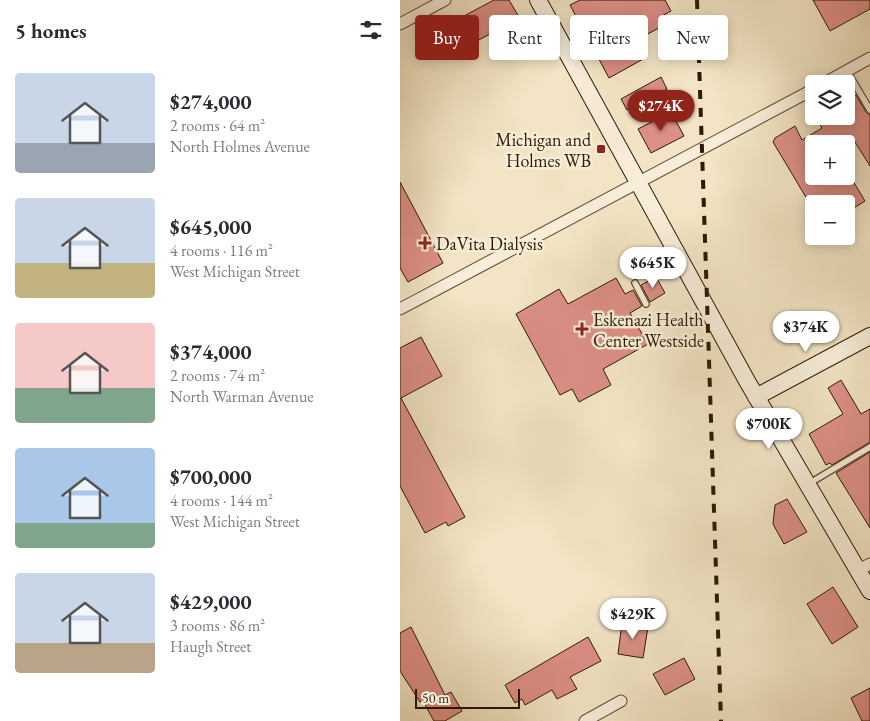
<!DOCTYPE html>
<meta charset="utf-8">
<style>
:root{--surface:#fff;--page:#f7f7f7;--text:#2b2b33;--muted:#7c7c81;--accent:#8f2418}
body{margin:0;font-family:"EB Garamond",serif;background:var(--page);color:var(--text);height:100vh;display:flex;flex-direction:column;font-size:19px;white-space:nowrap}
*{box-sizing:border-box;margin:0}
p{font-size:16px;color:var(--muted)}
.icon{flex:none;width:28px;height:28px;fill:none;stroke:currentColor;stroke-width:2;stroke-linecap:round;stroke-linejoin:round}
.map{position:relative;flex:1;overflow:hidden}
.drawer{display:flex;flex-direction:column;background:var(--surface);width:400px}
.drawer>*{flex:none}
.hud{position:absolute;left:15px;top:15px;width:380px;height:45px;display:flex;gap:10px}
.tools{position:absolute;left:405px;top:75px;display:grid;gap:10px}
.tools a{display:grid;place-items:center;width:50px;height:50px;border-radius:5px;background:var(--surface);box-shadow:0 2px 12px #0003;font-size:25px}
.scale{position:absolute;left:15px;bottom:12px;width:105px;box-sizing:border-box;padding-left:5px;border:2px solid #2e1a04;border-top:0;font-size:14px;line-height:18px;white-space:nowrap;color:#2e1a04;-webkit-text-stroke:4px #f7edd9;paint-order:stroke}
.price{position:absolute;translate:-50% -42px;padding:0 11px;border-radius:18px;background:#fff;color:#222;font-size:16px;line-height:32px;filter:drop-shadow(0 1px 2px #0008)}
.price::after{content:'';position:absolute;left:50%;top:30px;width:15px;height:11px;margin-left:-8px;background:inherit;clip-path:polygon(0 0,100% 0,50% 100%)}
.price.current{background:var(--accent);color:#fff}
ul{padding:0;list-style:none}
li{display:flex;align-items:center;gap:15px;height:125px;padding:0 15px}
li span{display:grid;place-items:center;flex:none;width:140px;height:100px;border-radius:5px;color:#555}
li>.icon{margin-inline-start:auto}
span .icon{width:60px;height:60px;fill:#fffc;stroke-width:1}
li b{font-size:21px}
h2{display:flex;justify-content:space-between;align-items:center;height:60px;padding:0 15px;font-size:21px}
.chip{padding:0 18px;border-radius:5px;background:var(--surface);box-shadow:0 2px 12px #0003;font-size:18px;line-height:45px}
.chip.current{background:var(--accent);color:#fff}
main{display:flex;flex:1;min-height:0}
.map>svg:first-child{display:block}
</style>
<main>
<section class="drawer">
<h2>5 homes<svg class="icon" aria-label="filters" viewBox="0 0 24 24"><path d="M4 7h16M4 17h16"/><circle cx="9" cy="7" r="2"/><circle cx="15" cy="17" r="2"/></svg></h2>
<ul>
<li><span style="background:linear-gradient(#c9d6e8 70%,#9aa5b1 0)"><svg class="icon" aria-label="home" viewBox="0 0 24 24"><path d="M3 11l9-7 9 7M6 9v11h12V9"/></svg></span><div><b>$274,000</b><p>2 rooms · 64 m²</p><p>North Holmes Avenue</p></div></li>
<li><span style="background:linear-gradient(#c9d6e8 65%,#c2b280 0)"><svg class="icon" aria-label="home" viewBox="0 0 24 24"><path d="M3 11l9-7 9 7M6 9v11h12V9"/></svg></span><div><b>$645,000</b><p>4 rooms · 116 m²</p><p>West Michigan Street</p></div></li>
<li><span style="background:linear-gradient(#f6c9c9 65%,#7fa58c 0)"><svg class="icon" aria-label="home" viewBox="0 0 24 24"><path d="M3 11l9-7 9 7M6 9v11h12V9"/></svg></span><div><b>$374,000</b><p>2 rooms · 74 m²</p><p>North Warman Avenue</p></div></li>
<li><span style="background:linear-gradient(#a9c7e8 75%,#7fa58c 0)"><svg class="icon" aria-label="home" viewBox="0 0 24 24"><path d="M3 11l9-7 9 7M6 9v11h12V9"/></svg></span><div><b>$700,000</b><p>4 rooms · 144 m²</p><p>West Michigan Street</p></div></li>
<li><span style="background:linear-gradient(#c9d6e8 70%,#b9a48a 0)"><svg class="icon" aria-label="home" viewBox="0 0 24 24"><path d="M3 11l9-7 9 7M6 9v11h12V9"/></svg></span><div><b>$429,000</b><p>3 rooms · 86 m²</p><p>Haugh Street</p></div></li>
</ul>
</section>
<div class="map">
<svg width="470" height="721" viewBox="0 0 470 721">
<rect width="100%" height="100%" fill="#f2e4c4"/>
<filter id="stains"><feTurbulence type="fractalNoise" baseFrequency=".004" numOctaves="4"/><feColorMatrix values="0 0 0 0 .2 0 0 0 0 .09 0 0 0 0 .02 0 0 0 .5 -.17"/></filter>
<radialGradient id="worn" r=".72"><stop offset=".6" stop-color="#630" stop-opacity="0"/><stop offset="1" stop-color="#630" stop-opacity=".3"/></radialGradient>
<path fill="#dc8f86" stroke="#2e1a04" d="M94 0H109L119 17 105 25 108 30 92 38 90 34 75 42 62 17Z
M180 0H265L271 11 260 17 264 25 239 39 240 41 236 43 245 58 209 78 170 5Z
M413 0H470V9L430 31Z
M261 77 267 89 227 110 221 99Z
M456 95 466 112 470 115V166L455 142 452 144H414V176H450L465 201 446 213V204H410L373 142 375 138 395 126 402 140 422 128 415 116H446V101Z
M271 112 284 136 251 153 238 129Z
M0 182 43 263 8 282 0 268Z
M256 277 265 293 250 302 241 285Z
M216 278 225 294 233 290 242 306 230 313 248 344 203 369 211 385 179 402 172 389 160 395 116 314 159 289 168 304Z
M21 337 42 376 1 398 65 517 48 526 46 522 25 533 0 486V348Z
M441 380 461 414 470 409V442L432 465 430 463 426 465 409 434 443 414 428 388Z
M470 452V528L436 473Z
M387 499 407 532 384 544 373 524 375 505Z
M433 587 458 627 432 644 407 604Z
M222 623 248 627 243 658 218 654Z
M11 627 45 695 51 692 62 711 45 721H34L23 701 20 702 0 671V633Z
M188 637 201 661 170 677 177 689 157 699 152 690 125 705 122 699 115 703 105 685Z
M284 658 295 679 265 695 253 674Z
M470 688V721H462L451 698Z"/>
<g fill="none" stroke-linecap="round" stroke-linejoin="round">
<g stroke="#5f4c34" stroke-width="8">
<path id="lane" d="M447 71 470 110
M235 283 246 304
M410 483 470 447"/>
</g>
<g stroke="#5f4c34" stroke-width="13">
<path id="street" d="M0 24 45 0
M423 84 470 58
M0 309 414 89
M458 570 470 564
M185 721 221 701"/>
</g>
<g stroke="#2e1a04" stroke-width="18">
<path id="secondary" d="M138 0 347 381 470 591
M356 397 470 336"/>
</g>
<use href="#lane" stroke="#f7edd9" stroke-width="5.5"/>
<use href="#street" stroke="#f7edd9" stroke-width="11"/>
<use href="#secondary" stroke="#f7edd9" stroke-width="16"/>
<path stroke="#2e1a04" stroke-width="4" stroke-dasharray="9 9" stroke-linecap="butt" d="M297 0 321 721"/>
</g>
<g fill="#8f2418" stroke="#f7edd9" stroke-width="2">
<rect x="196" y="144" width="10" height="10" rx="2.5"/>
<path d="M22.5 235.5h5v5h5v5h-5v5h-5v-5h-5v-5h5z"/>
<path d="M179.5 321.5h5v5h5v5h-5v5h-5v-5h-5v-5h5z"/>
</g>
<g text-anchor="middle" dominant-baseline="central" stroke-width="5" stroke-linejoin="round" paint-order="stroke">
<g font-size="18" fill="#2e1a04" stroke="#f7edd9" text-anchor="start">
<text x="191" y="139" text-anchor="end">Michigan and<tspan x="191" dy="21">Holmes WB</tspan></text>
<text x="36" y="243">DaVita Dialysis</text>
<text x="193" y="319">Eskenazi Health<tspan x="193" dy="21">Center Westside</tspan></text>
</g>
</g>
<rect width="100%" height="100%" filter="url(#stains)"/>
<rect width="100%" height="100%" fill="url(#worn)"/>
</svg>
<div class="tools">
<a><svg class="icon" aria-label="layers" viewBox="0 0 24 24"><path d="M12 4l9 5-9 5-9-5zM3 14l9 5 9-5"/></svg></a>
<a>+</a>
<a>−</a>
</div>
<div class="scale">50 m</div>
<b class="price current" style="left:261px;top:132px">$274K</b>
<b class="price" style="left:253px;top:289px">$645K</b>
<b class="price" style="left:406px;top:353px">$374K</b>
<b class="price" style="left:369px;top:450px">$700K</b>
<b class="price" style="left:233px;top:640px">$429K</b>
<div class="hud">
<a class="chip current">Buy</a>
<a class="chip">Rent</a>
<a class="chip">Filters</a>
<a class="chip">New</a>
</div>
</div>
</main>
